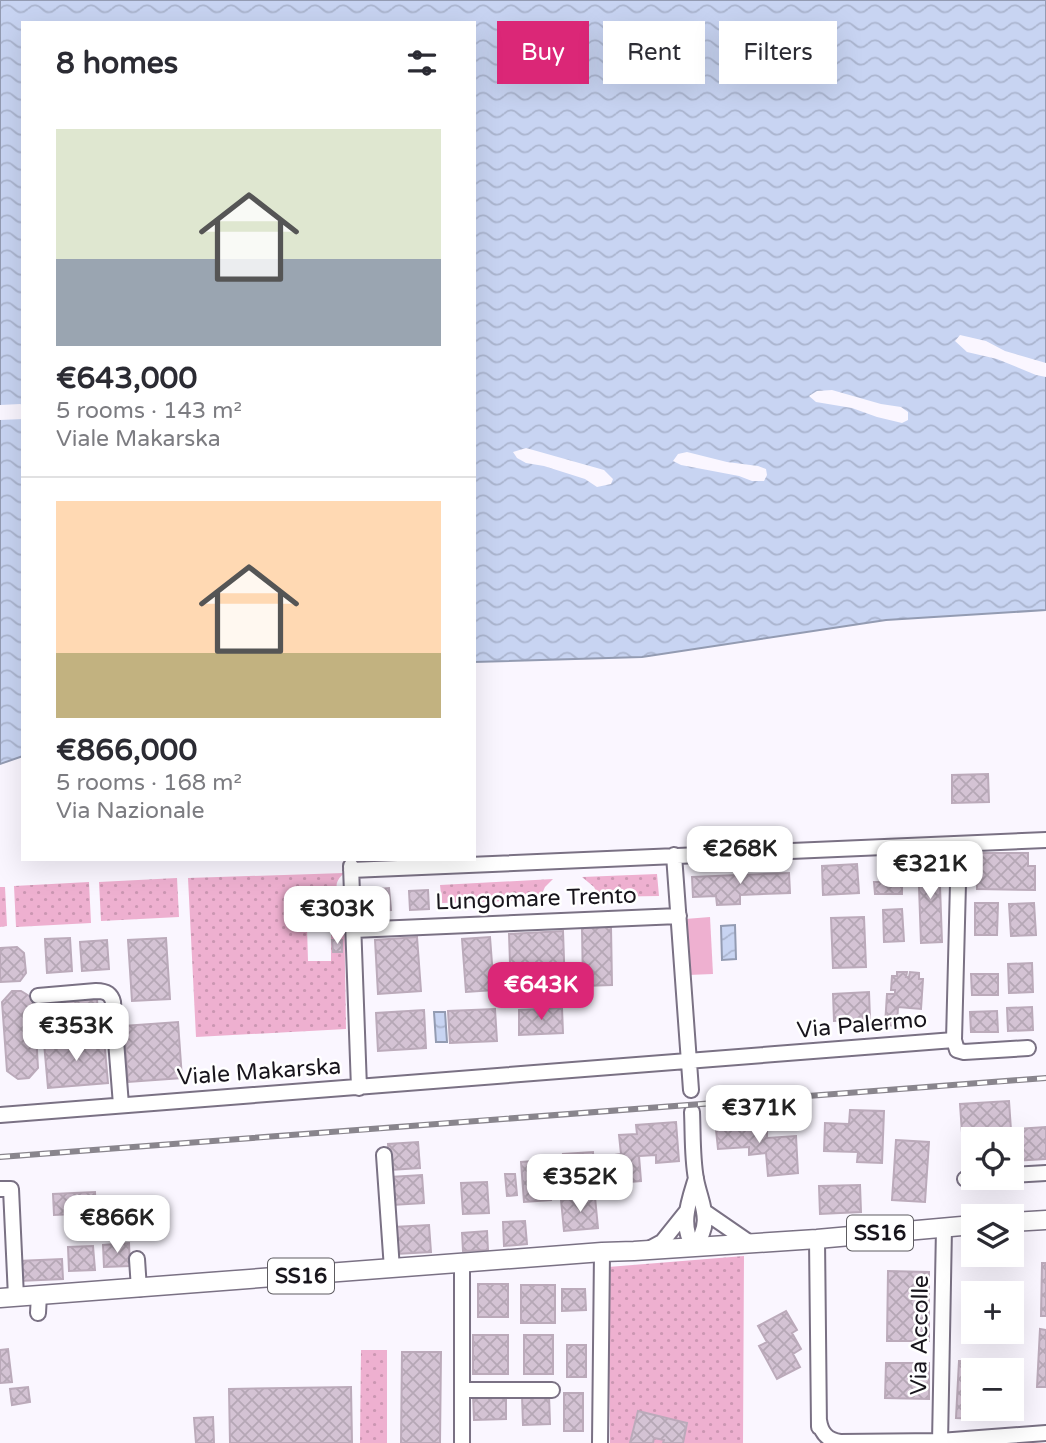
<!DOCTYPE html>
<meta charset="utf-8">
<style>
:root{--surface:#fff;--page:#f2f2f3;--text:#2b2b33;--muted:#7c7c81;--line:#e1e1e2;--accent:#db2777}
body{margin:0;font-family:"Varela Round",sans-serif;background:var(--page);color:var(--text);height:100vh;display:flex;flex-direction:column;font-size:26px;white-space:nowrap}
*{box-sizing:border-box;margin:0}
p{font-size:23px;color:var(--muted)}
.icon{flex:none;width:38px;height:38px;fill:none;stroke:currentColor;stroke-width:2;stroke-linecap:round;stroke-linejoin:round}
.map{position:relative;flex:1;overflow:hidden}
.drawer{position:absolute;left:21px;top:21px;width:455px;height:840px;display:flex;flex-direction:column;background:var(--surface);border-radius:0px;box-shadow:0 7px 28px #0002}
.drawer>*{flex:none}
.guide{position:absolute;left:497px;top:21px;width:443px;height:63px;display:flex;gap:14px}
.controls{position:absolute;left:961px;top:1127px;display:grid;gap:14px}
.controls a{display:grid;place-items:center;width:63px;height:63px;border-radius:0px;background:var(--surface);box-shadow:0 7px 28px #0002;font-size:35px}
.price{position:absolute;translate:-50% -60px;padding:0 16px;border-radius:14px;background:#fff;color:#222;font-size:23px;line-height:46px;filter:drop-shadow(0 2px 4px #0008)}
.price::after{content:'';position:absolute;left:50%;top:42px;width:21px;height:16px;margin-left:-10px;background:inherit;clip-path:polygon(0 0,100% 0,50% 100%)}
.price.on{background:var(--accent);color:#fff}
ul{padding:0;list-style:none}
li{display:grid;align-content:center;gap:14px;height:371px;padding:0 35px}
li+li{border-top:2px solid var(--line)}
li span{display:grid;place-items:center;height:217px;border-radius:0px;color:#555}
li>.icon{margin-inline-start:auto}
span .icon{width:126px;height:126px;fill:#fffc;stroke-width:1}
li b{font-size:30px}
h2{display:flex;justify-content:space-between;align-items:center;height:84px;padding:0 35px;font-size:30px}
.chip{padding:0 24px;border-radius:0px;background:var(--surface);box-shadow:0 7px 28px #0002;font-size:24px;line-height:63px}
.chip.on{background:var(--accent);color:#fff}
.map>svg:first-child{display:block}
</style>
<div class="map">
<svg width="1046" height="1443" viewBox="0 0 1046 1443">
<defs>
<pattern id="green-dots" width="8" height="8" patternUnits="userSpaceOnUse" patternTransform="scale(1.75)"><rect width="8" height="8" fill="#eeb0d0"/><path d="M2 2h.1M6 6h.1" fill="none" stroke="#cb96b2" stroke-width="1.8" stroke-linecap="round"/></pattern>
<pattern id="water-waves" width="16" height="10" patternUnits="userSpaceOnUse" patternTransform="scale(1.75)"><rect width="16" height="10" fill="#c8d4f2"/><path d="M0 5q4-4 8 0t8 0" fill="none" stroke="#abb5cf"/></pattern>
<pattern id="building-cross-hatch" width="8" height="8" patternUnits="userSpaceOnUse" patternTransform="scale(1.75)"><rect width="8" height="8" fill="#d4c3d4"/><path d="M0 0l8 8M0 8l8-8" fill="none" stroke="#b5a7b5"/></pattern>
</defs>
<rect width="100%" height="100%" fill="#faf6ff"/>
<path fill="url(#green-dots)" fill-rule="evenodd" d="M344 873C329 887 341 892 344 905L346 1029 196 1037 188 878ZM307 927H331V961H308Z
M657 874 659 896 599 897 594 887 582 877Z
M177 878 179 917 101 921 99 882Z
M553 879 545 887 539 900 442 903 440 885Z
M89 882 91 923 16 927 14 886Z
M0 887H5L7 926 0 927Z
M744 1256 743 1443H610L608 1267Z
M361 1350H387V1443H360Z"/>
<path fill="#eeb0d0" d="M710 917 713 974 688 975 685 919Z"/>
<path fill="url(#water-waves)" stroke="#939bb2" stroke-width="2" d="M0 0H1046V610L886 620 642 657 474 662V23H23V756L0 764Z
M735 925 736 959 722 960 721 926Z
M434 1012H445L447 1042H436Z"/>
<path fill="#faf6ff" d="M960 335 986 341 1005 351 1046 363V377L1036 375 997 359 967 352 955 341Z
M832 390 881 404 901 407 908 412V420L902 423 877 417 852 408 816 402 809 396 817 391Z
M20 404 23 405V419L0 420V405Z
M526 448 604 470 613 479 611 484 597 487 585 479 544 466 526 463 517 458 513 452Z
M687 452 727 462 758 466 766 469 767 475 764 481H752L739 476 681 465 673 461 678 454Z"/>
<path fill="url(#building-cross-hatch)" stroke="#bbaaba" stroke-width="2" d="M988 774 989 802 952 803V775Z
M973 853H1028V866H1035V890L977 889V881H972Z
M939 858 942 942 921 943 918 859Z
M857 864 859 893 823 895 822 866Z
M881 872H902V894H875L874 882H881Z
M789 873 790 893 740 895V904L717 905 716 896 693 897 692 877Z
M389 888 391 910 371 911 369 890Z
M428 890 429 909 410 910 409 891Z
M975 903H998L997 935H975Z
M1034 903 1036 935 1011 936 1009 904Z
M902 909 904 941 884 942 883 910Z
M864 917 866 967 833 968 831 918Z
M611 927 612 985 583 986 582 928Z
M563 931 565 989 511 992 509 934Z
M417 937 421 991 378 994 375 940Z
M490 937 494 990 466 992 462 939Z
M70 938 72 971 47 973 45 939Z
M166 938 170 999 132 1001 128 940Z
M107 940 109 969 82 971 80 942Z
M332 940H342V952H333Z
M17 947 24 953 26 973 20 981 0 982V948Z
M1032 963 1033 992 1009 993 1008 964Z
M897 972H907L906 977H909L910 972 919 973V979H923L921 1009 898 1007 897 1026 885 1025 887 994H895V990H891L892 976H897Z
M971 974H998V995H972Z
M12 991H21L34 999 38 1068 29 1078 18 1079 7 1071 2 1002Z
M869 992 870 1019 834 1021 833 994Z
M97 999 99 1029 46 1032 45 1002Z
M1032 1007 1033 1030 1008 1031 1007 1008Z
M562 1008 563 1033 519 1035V1010Z
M495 1009 497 1041 450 1043 448 1011Z
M424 1010 426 1048 378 1051 376 1013Z
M997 1011 998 1032H971L970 1012Z
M178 1022 182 1078 128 1082 124 1026Z
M104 1039 108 1083 48 1088 44 1043Z
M1009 1101 1011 1130 962 1133 960 1104Z
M850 1110 884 1111 882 1163 857 1162 858 1152 824 1151 825 1123 849 1124Z
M747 1118 748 1129 767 1127V1138L796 1136 798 1173 768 1176 766 1153 749 1155V1147L718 1149 715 1120Z
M676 1122 679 1161 656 1163V1155L639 1156 641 1181 616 1183 614 1155 621 1154 619 1135 637 1134 636 1125Z
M1046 1127V1159L1012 1161V1139H1000V1130Z
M896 1140 929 1142 925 1202 892 1200Z
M418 1142 420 1168 390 1170 388 1144Z
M593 1152 595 1188 566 1190 563 1154Z
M548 1160 551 1200 524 1202 521 1162Z
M505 1174H515L517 1195 507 1196Z
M422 1175 424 1203 392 1205 390 1177Z
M487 1182 489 1213 463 1214 461 1183Z
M860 1185 861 1212 820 1214 819 1186Z
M95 1192 96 1213 54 1215 53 1194Z
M595 1197 598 1228 564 1231 561 1200Z
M525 1221 527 1244 504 1246 503 1222Z
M429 1225 431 1252 396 1254 394 1227Z
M487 1231 488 1250 463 1251 462 1233Z
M129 1243 130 1266 104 1267 103 1245Z
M93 1246 95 1270 69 1271 68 1247Z
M62 1259 63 1279 19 1281 18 1261Z
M1042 1263H1046V1316H1041Z
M888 1271 929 1272V1341H887Z
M478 1284H508V1317H478Z
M521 1285H555V1323H521Z
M562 1289H585L586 1310 562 1311Z
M968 1304H973V1332H1012V1305H1022L1021 1335 967 1334Z
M786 1311 797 1330 792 1333 801 1349 793 1354 800 1367 777 1379 759 1346 767 1342 758 1326Z
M1040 1329 1046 1330V1387H1037Z
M473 1335H508V1374H473Z
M524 1335H553V1374H524Z
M567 1345H586V1377H567Z
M8 1349 12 1382 0 1383V1350Z
M402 1352H441L440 1443H401Z
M959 1361 1008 1363 1007 1370 1021 1371 1020 1394 1012 1393V1370H973V1409H981L980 1419 956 1418Z
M886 1363H929V1399L885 1398Z
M28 1387 30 1402 12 1405 10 1389Z
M351 1387 352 1443H230L229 1389Z
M564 1393H583V1431H564Z
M549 1395 550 1424 523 1425 522 1396Z
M473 1396H506V1419L474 1420Z
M638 1411 687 1423 683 1443H663L664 1440 654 1438 653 1443H630Z
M213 1417 214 1443H196L194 1418Z"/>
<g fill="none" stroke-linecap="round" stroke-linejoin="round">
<g stroke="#7a7184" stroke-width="18">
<path id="minor" d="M674 855 691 1090
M351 866 359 1088
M351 870 1046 840
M353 930 679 916
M38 996 96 991C105 991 111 993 113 1002L121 1105
M954 1040 957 1050 964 1052 1028 1048
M692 1112C693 1134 692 1157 696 1179 701 1205 714 1222 694 1247 679 1226 689 1201 696 1178
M0 1115 954 1040 959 844
M384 1155 392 1269
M1012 1175 1046 1173
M965 1179 977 1178
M0 1189H11L16 1297
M705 1212 750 1243
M817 1239 819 1427
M649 1249 662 1242 686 1212
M137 1259 139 1289
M462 1264V1443
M38 1313 39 1295
M462 1390H552
M819 1420C821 1433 827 1440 840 1442L940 1441 1046 1433
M600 1443 602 1252
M940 1443 944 1228"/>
</g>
<g stroke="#7a7184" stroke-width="21">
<path id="major" d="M1012 1222 1046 1220
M0 1298 602 1252 634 1251 817 1239 973 1225"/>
</g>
<use href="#minor" stroke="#fff" stroke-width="14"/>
<use href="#major" stroke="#fff" stroke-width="18"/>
<g stroke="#89858d" stroke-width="6">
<path id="rail" d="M0 1157 1046 1078"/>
</g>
<use href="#rail" stroke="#fff" stroke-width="3.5" stroke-dasharray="10" stroke-linecap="butt"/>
</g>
<g text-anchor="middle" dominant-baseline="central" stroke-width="5" stroke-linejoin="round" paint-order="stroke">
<g fill="#fff" stroke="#5d5b60" stroke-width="2">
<rect x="847" y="1215.5" width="66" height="35" rx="5"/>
<rect x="268" y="1258.5" width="66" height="35" rx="5"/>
</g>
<g font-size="21" font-weight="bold" fill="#18151c">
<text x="880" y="1233">SS16</text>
<text x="301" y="1276">SS16</text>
</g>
<g font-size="23" fill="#18151c" stroke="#fff">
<text transform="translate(536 899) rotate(-2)">Lungomare Trento</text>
<text transform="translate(862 1025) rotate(-5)">Via Palermo</text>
<text transform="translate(259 1072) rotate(-4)">Viale Makarska</text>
<text transform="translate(920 1335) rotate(-89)">Via Accolle</text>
</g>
</g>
</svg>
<div class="controls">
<a><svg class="icon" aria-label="locate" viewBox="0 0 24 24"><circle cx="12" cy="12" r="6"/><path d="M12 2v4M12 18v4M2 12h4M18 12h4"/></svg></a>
<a><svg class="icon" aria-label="layers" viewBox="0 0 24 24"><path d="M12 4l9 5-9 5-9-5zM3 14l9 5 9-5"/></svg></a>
<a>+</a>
<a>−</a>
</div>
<b class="price" style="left:740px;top:886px">€268K</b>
<b class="price" style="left:930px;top:901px">€321K</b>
<b class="price" style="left:337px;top:946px">€303K</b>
<b class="price on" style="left:541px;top:1022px">€643K</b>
<b class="price" style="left:76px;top:1063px">€353K</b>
<b class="price" style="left:759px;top:1145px">€371K</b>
<b class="price" style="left:580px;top:1214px">€352K</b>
<b class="price" style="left:117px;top:1255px">€866K</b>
<div class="guide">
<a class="chip on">Buy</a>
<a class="chip">Rent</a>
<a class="chip">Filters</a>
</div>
<section class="drawer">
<h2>8 homes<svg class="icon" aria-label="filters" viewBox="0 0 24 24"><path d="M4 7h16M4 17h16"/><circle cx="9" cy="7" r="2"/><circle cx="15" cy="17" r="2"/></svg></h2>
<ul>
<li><span style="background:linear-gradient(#dfe7d0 60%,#9aa5b1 0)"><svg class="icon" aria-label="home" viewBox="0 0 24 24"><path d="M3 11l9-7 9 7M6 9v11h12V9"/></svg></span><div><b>€643,000</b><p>5 rooms · 143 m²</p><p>Viale Makarska</p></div></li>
<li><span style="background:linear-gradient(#ffd9b3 70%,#c2b280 0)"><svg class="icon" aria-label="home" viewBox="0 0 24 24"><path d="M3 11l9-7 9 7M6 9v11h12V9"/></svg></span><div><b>€866,000</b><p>5 rooms · 168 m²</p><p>Via Nazionale</p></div></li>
</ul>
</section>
</div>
